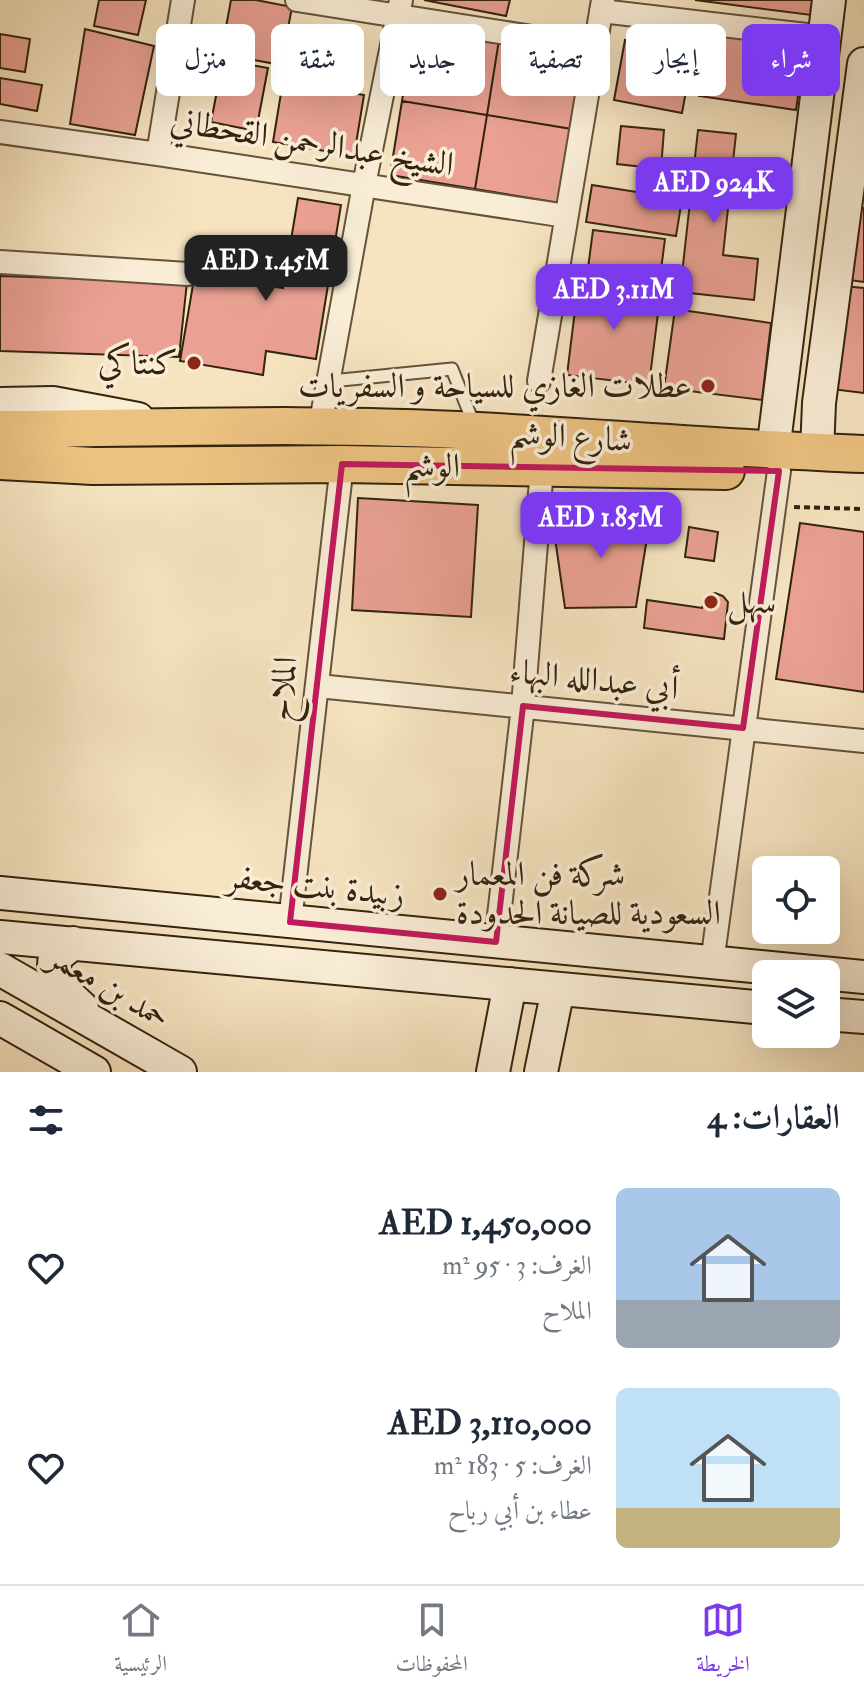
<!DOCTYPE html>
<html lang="ar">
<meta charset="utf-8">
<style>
:root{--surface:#fff;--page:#f2f2f3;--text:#1f2937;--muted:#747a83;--line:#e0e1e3;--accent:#7c3aed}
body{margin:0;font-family:"IM FELL Double Pica",Amiri,serif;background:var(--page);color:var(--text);direction:rtl;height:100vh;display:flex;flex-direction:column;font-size:30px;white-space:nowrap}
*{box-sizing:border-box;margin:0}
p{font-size:26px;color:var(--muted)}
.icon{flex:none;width:44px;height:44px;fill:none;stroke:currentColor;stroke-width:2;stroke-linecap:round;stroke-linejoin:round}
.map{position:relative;height:1072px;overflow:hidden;direction:ltr}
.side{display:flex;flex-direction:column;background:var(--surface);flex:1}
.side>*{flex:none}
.guide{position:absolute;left:24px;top:24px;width:816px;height:72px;direction:rtl;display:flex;gap:16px}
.controls{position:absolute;left:752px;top:856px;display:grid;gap:16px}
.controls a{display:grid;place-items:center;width:88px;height:88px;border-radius:12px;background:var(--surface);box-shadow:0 8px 32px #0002;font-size:40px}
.price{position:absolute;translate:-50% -68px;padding:0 18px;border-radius:16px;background:var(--accent);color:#fff;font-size:26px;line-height:52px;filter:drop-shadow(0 2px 4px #0008)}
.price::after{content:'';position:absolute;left:50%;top:48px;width:24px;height:18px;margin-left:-12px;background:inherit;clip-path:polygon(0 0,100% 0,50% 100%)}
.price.current{background:#222;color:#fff}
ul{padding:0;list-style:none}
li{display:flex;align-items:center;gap:24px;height:200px;padding:0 24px}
li span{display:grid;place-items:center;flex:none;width:224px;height:160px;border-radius:12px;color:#555}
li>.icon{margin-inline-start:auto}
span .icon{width:96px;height:96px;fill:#fffc;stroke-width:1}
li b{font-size:34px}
h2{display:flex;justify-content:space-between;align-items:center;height:96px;padding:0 24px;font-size:34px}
.chip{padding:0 28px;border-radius:12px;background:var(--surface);box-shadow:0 8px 32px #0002;font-size:28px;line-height:72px}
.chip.current{background:var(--accent);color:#fff}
.tab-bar{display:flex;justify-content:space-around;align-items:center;height:112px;border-top:2px solid var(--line);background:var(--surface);font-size:22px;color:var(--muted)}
.tab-bar a{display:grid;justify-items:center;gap:4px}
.tab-bar .current{color:var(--accent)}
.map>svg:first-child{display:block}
</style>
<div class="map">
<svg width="864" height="1072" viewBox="0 0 864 1072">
<rect width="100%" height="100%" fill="#f6e4c0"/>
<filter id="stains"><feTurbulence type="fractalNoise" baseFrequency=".0025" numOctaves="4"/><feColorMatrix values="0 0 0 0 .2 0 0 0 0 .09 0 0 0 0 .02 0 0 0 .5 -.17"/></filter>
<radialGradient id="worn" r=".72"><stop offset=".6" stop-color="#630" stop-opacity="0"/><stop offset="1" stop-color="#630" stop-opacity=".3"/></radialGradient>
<path fill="#eaa193" stroke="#33230f" stroke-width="2" d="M99 0H146L138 35 94 26Z
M231 0H256L292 7 281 65 221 54Z
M424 0H510L506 16Z
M695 0H813L811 15Z
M709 25 806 39 796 110 699 96Z
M414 26 499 40 487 115 402 101Z
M85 29 154 46 135 135 70 124Z
M293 31 350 44 341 83 284 70Z
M0 34 30 39 25 72 0 68Z
M499 40 584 54 572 129 487 115Z
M625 40 693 53 682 113 614 100Z
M223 60 268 68 256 131 211 122Z
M0 78 42 85 37 111 0 104Z
M283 81 364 95 354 156 273 142Z
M402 101 487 115 475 189 390 175Z
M487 115 572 129 560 203 475 189Z
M621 126 664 130 661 169 617 164Z
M698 130 736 134 723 255 758 259 754 300 680 292Z
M592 185 682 199 676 236 586 222Z
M298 198 341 205 316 359 266 351 263 375 180 361 195 273 283 288Z
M858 207 864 208V282L849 280Z
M593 230 665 239 659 285 587 276Z
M0 276 187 282 179 357 0 351Z
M579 278 661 289 649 385 567 375Z
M843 286 864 288V393L831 389Z
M675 309 771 323 762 400 664 388Z
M358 498 478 505 471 617 352 610Z
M560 515 650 519 636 607 565 608 553 524Z
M800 523 864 532V692L776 679Z
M689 527 718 532 714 561 685 557Z
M715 593 723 596 728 602 724 639 644 628 647 600 702 608 707 596Z"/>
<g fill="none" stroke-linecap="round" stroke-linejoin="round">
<g stroke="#64533b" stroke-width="15">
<path id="lane" d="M330 387 341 380 452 369 475 427"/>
</g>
<g stroke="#64533b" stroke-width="26">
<path id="street" d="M297 0 595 47
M601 11 824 37
M0 132 158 154 566 216
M158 154 183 0
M0 262 188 274
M539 381 603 0
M320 427 364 185 401 0
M318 686 864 741
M290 922 342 464
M496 942 523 706 542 468
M712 963 779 471"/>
</g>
<g stroke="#33230f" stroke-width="36">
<path id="secondary" d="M0 404 53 403 138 419
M773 451 829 0
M817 452 819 403 864 64
M0 893 864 977
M0 937 766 1008
M73 943 55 957C50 981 66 993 82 1008
M0 969 180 1072
M826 1014 864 1017
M0 1018 94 1072
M493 1072 510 984
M541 1072 558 989"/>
</g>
<g stroke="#33230f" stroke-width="40">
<path id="primary" d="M0 429C159 428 319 422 478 431 607 438 735 449 864 454
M0 461 93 466 342 464 726 471"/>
</g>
<path stroke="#33230f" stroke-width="4" stroke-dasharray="6 4" stroke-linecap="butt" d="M794 507 864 509"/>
<use href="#lane" stroke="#f9edd6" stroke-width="11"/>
<use href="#street" stroke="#f9edd6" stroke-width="22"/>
<use href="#secondary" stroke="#f9edd6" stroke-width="32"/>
<use href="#primary" stroke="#ebc280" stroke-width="36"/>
</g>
<path fill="none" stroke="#c2185b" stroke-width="6" stroke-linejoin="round" d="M342 464 779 471 743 728 523 706 496 942 290 922Z"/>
<g fill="#8f2418" stroke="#f9edd6" stroke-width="3">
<circle cx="194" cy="363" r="8"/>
<circle cx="708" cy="386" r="8"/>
<circle cx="711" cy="602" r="8"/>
<circle cx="440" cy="894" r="8"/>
</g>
<g text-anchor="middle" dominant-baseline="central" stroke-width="7" stroke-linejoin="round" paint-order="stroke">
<g font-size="34" fill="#33230f" stroke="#f9edd6">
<text transform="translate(312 143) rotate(9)">الشيخ عبدالرحمن القحطاني</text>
<text transform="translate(571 437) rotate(4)">شارع الوشم</text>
<text transform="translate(432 466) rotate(1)">الوشم</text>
<text transform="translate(594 680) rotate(6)">أبي عبدالله البهاء</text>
<text transform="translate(283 689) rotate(-84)">الملاح</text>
<text transform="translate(316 886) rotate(6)">زبيدة بنت جعفر</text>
<text transform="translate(109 987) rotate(30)">حمد بن معمر</text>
</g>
<g font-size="34" fill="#33230f" stroke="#f9edd6" text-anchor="end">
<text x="178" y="363">كنتاكي</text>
<text x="692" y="386">عطلات الغازي للسياحة و السفريات</text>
<text x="727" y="602" text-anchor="start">سهل</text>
<text x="456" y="874" text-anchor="start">شركة فن المعمار<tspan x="456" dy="39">السعودية للصيانة الحدودة</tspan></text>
</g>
</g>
<rect width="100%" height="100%" filter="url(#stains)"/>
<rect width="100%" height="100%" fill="url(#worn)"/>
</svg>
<div class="controls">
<a><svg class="icon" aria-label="locate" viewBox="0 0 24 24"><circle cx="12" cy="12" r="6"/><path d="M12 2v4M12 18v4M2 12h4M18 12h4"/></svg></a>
<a><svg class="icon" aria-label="layers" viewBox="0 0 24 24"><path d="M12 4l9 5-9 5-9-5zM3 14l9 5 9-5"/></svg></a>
</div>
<b class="price" style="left:714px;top:225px">AED 924K</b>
<b class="price current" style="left:266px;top:303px">AED 1.45M</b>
<b class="price" style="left:614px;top:332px">AED 3.11M</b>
<b class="price" style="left:601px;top:560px">AED 1.85M</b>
<div class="guide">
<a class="chip current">شراء</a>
<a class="chip">إيجار</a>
<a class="chip">تصفية</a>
<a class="chip">جديد</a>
<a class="chip">شقة</a>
<a class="chip">منزل</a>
</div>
</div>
<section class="side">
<h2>العقارات: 4<svg class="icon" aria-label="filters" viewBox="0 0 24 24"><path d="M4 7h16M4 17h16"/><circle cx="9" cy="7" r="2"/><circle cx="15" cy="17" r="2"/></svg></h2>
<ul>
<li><span style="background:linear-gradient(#a9c7e8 70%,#9aa5b1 0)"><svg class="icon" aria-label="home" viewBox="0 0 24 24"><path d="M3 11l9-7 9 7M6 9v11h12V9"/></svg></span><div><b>AED 1,450,000</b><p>الغرف: 3 · 95 m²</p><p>الملاح</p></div><svg class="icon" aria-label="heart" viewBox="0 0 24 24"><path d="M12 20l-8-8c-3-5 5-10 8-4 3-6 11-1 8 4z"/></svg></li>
<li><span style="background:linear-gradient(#bfe0f5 75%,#c2b280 0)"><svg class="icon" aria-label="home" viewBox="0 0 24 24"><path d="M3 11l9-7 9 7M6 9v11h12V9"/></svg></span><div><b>AED 3,110,000</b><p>الغرف: 5 · 183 m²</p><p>عطاء بن أبي رباح</p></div><svg class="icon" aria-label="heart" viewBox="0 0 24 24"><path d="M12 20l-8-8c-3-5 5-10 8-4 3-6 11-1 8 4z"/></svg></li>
</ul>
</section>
<nav class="tab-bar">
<a class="current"><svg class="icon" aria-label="map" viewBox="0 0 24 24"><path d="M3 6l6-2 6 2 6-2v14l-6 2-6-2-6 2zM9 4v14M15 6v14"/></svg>الخريطة</a>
<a><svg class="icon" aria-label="saved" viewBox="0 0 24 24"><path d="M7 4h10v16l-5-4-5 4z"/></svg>المحفوظات</a>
<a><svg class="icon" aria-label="home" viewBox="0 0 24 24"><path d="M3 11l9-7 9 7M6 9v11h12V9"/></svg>الرئيسية</a>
</nav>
